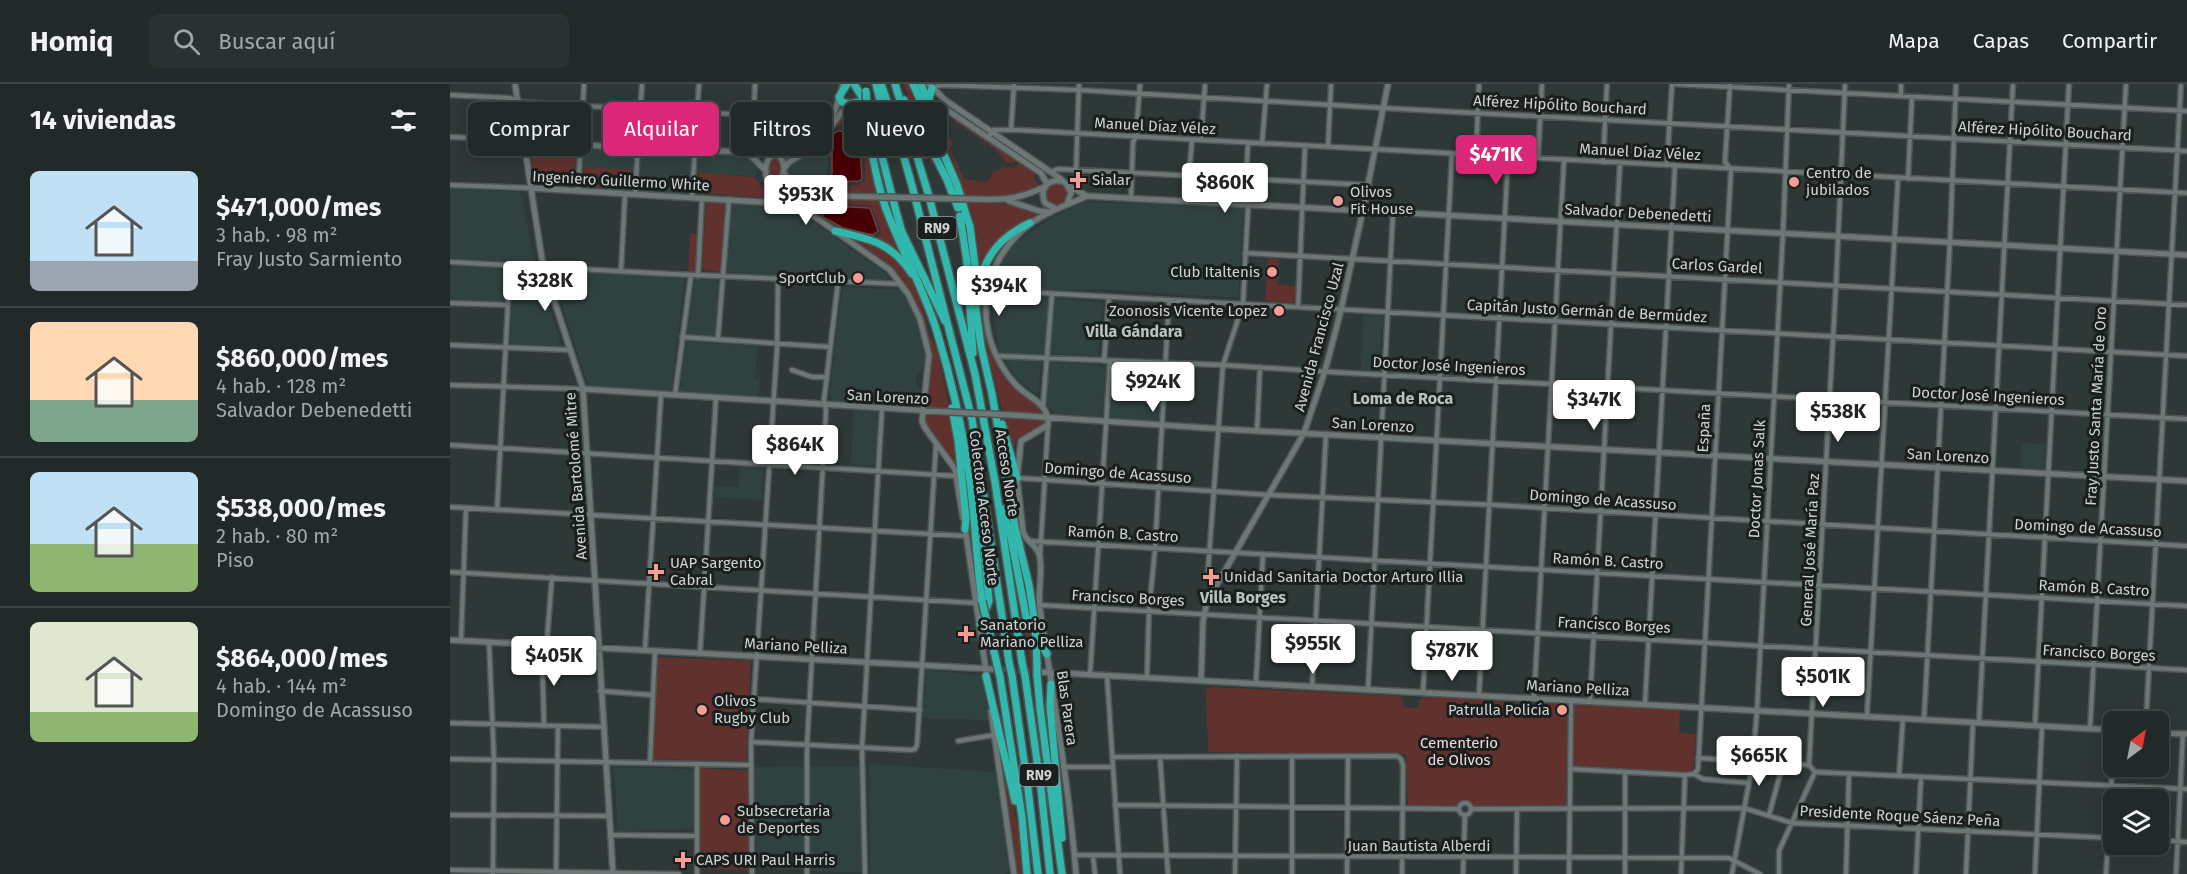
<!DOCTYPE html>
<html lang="es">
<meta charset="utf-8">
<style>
:root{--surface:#222a29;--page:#2a3231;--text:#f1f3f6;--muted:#a2a7a8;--line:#3f4646;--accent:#db2777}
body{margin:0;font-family:"Fira Sans",sans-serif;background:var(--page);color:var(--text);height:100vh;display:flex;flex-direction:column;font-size:22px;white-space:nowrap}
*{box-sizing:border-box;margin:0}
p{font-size:20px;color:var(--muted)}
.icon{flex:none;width:33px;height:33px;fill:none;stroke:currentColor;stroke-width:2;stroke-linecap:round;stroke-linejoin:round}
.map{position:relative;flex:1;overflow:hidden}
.side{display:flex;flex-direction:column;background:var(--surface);width:450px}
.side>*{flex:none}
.guide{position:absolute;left:18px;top:18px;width:570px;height:54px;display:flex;gap:12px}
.needle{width:39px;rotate:32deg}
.buttons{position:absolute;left:1653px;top:627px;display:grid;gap:12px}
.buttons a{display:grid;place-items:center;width:66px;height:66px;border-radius:9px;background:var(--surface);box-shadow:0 3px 15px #0003,0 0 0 2px var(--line);font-size:30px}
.price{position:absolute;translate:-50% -51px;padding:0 14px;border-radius:6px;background:#fff;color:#222;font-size:20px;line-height:39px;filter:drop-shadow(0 2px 3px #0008)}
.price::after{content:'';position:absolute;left:50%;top:36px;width:18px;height:14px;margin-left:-9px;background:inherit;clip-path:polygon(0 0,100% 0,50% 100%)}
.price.on{background:var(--accent);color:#fff}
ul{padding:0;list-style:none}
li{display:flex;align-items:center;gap:18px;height:150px;padding:0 30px}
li+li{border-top:2px solid var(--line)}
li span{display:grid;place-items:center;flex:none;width:168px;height:120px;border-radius:9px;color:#555}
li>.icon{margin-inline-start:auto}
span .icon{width:72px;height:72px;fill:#fffc;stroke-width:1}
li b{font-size:26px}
h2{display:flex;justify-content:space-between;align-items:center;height:72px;padding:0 30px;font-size:26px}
.tag{padding:0 21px;border-radius:9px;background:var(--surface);box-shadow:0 3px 15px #0003,0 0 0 2px var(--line);font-size:21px;line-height:54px}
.tag.on{background:var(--accent);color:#fff}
header{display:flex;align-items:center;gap:36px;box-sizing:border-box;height:84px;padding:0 30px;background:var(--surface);border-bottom:2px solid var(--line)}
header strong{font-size:28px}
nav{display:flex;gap:33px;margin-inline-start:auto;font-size:21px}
.search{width:420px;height:54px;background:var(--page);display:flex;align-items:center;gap:15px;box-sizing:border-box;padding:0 21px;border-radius:9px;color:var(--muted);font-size:22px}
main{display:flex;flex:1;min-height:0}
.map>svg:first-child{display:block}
</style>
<header>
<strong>Homiq</strong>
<div class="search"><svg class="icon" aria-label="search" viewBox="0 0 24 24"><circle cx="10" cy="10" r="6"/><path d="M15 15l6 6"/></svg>Buscar aquí</div>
<nav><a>Mapa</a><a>Capas</a><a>Compartir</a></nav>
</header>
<main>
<section class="side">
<h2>14 viviendas<svg class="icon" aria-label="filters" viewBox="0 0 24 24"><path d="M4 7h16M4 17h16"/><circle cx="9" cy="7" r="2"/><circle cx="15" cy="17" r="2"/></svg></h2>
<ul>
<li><span style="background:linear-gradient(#bfe0f5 75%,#9aa5b1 0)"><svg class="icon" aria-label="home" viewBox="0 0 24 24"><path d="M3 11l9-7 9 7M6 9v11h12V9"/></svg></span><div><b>$471,000/mes</b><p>3 hab. · 98 m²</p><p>Fray Justo Sarmiento</p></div></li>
<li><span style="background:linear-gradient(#ffd9b3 65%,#7fa58c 0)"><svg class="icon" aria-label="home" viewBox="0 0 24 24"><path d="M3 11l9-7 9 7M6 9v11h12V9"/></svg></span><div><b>$860,000/mes</b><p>4 hab. · 128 m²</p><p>Salvador Debenedetti</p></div></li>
<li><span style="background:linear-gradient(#bfe0f5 60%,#8fb573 0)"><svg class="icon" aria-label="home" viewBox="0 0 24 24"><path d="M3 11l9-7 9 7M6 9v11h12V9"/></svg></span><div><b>$538,000/mes</b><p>2 hab. · 80 m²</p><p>Piso</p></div></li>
<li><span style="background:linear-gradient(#dfe7d0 75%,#8fb573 0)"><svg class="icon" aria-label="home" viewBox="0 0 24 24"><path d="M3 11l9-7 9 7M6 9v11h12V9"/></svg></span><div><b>$864,000/mes</b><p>4 hab. · 144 m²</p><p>Domingo de Acassuso</p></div></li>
</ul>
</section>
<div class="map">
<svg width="1737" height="790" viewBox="0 0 1737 790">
<rect width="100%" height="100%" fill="#2e3837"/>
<path fill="#304240" d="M81 60 297 71 311 86 306 85V92L246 89 244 110 130 106 87 99Z
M370 60H373L379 66 376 98 373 102 379 109 353 105 339 95 337 89 339 81Z
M0 105 71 108 84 177 83 178 0 174Z
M635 118 792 123 794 126 788 214 651 205 609 206 542 202 553 173 562 161 603 133Z
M282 119 342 123 439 192 436 198 277 188Z
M2 182 54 185 56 186 54 216 52 218 1 215 0 194Z
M66 184 88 187 111 261 110 262 61 260 60 258 64 186Z
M119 187 234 194 222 306 221 308 140 303 138 300 104 197 118 193Z
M245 195 266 196 268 198 265 249 263 251 239 250 237 248Z
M393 203 450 206 457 217 464 230 475 271 474 283 467 289 466 299 471 308 459 321 382 317 379 313 389 225Z
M545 211 653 218 648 272 592 269 588 311 568 296 549 266 541 217Z
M913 231 933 233 928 287 911 286Z
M238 258 308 262 305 294 309 295 308 313 232 308 230 307 236 259Z
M599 278 656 282 652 333 604 329 596 318Z
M663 282 677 283V298L688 299 687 311H709L708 337 659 333Z
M404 326 426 328 428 330 425 379 422 382 401 381Z
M1572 359 1595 360 1594 385 1571 384Z
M290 382 312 383 314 385 312 416 264 413 265 402 288 403Z
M507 542 527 544 526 558 507 557 505 554Z
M477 586 533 592 538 636 472 634Z
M419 680 546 688 556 754 558 785 556 790H420Z
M411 682 413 789 307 784 304 683Z
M164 683 244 685 243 745 168 747Z"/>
<path fill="#61312e" d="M454 0H460L470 23 468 35 475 63 485 77 481 81 485 93Z
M413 18 420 84 427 109H379L373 102 376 98C387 103 406 105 415 97V72L409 42 400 38 387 42 397 25Z
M508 35 567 74V76L562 80 556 78 544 64 504 37Z
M498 55 502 56 503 60 500 64 514 95 537 99 544 87 552 85V82L565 84 571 77 593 92 594 99 587 90 583 93 589 102C567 116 541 113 516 112L496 57Z
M99 62 126 63 127 65 123 102 85 99 81 74H98Z
M322 74 329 76 331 82 329 95 323 100 320 99C317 91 316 81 322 74Z
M134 83 182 86 181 104 135 103 133 100Z
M248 89 304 93 312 102 323 111 322 114 248 109 246 107Z
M614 98 620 113 610 124 593 116 597 100Z
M374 115 429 117 452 171C444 165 433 160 427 153L431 147 421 122 369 118 368 132 346 117Z
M258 117 276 120 270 188 252 185 256 118Z
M518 119 561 120 590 129 555 152 529 190 526 145Z
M240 150H250L248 192 238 191Z
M398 152C411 156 425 159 437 166 451 173 469 205 472 219 476 234 476 251 487 263L499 324H478L475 320 478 258 469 228 445 187Z
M562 154C535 178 531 203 535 238 536 248 538 261 542 270 552 294 574 310 593 325L591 330 553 327C542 282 511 203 548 165 553 160 556 156 562 154Z
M818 174 829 175 827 201 846 202 845 217 842 219 815 217Z
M477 330 500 331 512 405 504 378 477 342 475 332Z
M554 335 593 336 595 342 566 354 564 363V378Z
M570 509 582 548 585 610 591 655Z
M207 573 301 577 296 677 202 675Z
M762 603 949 612 953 617 954 623 968 624 969 617 974 613 1028 615 1085 621 1086 616 1118 617 1116 721 958 722 956 670 758 668 756 606Z
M1127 618 1230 625 1229 649 1246 650 1243 685 1240 688 1122 683 1124 621Z
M551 667 568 744 572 790H567Z
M249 684 305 687 299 786 248 785Z"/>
<path fill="#470004" stroke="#704042" stroke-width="1.5" d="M389 47 400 48 410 61 412 95 409 97 388 98 382 94V55L384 49Z
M379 122 420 124 428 147 423 151 393 144 373 133 374 124Z"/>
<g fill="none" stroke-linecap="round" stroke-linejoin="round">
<path stroke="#464f4e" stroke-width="5" stroke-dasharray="5 2.5" stroke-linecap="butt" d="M545 585 590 588"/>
<g stroke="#4d5655" stroke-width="7">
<path id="street" d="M1224 0 1737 27
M482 4 491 1 629 6 933 24 1737 67
M0 11 59 14 72 18 133 22 372 35 379 38
M1451 12V0
M561 46 564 0
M0 53 72 56
M538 54 543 46H568L1737 109
M751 56 755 0
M812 60 817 0
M878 63 881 0
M302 68 305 0
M1026 71 1029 0
M1088 74 1092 0
M1153 78 1157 0
M1217 81 1222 0
M626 87 629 0
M601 88 608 85 919 101
M1458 95 1462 13
M0 101 80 104
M128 107 134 0
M185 110 192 0
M242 113 249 0
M681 114 683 58 686 53 690 0
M737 116 742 56
M795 169 1737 221
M0 178 222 190 451 200
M171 187 175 110
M248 192 252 114
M537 206 1737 272
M0 219 58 221
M848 223 855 62
M232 253 380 263
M268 254 279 115
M0 261 120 266
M547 272 773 281 881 288 1737 335
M654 277 659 213
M342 286 362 293H377
M0 301 133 305
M225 311 241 191
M593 322 602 210
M807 347 810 283
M0 361 506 392
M568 394 819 411 1045 421 1737 462
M0 423 516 452
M47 426 60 181
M579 457 1737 522
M590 472 598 341
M758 487 773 281 793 220 798 125 795 112 798 59
M0 488 526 519
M589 521 1737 586
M11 557 16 424
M39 558 44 676 43 790
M195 566 211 310
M250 569 266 314
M640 591 660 277
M657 591 670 790
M697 593 699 527 705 465 719 216
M806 599 813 470
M862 603 876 350
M918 605 943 128
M150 607 202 611
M973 608 1002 70
M1029 611 1058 73
M1084 614 1114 76
M304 615 470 626
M1140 617 1170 79
M1195 620 1225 81
M1417 631 1448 94
M1474 635 1500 157 1506 0
M1529 638 1563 0
M1696 638 1731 0
M0 639 153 643
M1585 641 1619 0
M94 642 92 567 97 556 102 493
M1640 644 1676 0
M508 657 544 651
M301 658 461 666 465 665 467 661 486 361
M662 673 947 672 951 675 953 681 952 790
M710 673 718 790
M1248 674 1359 681 1365 688 1737 705
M0 675 301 681
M1276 676 1277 655
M200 678 205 567
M247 680V790
M1359 681 1386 201 1395 0
M613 683H663
M1120 685 1235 691 1244 690
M1175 688V790
M1244 690 1248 685 1281 85 1275 78 1280 0
M1244 690 1253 695 1299 699
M1449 692 1453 634
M1009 725a6 6 0 1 1 12 0a6 6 0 1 1-12 0Z
M665 721 1009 725
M1021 725 1294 724 1342 739 1664 754
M0 731 160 732
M1319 731 1333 680 1334 658
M161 751 247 752
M1708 756 1737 758
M625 771 1279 774 1310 790
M643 772 645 790
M0 786 229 790
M106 789 108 642
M302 790 301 658 327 265 328 196
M357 790V661L376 327 374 316 388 199
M415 790 412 664 432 324
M785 790 787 672
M842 790V672
M897 790 898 672
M1013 790 1015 731
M1066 790 1067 726
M1119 790 1121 617
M1231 790 1235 691
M1282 790 1303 677 1307 626 1333 149 1339 0
M1329 790V767L1365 688
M1396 790 1399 690
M1466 790 1471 693
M1516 790 1523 638
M1585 790 1592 642
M1656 790 1664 656
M1726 790 1733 650"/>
</g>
<g stroke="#4d5655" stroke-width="8">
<path id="secondary" d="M65 0 93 182 133 305 163 790
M479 0 495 16 611 95 617 101 621 109 617 120
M478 20 491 22 591 89 597 100
M373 54 391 29 401 20
M72 56 131 61 315 69C321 71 327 72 333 71 371 67 385 34 393 0
M298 69 316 87
M321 72C314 79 314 93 320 101L440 186 458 210 470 235 479 271 472 337 475 344 505 385 513 434
M334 85 338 79 366 61
M334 89C342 104 354 108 370 111
M617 101 637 112 1737 171
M321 102 327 101C334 92 337 81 329 72
M80 104 311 118 377 112 428 113
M517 115C548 116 566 117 594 103
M559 117 589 127 599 128
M606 125 595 119C589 106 597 95 611 97
M133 305 498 328
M562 331 772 345 1737 397
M515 443 537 594
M0 556 543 585
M591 588 1664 646
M751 597 753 537 757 518 854 349 875 287 891 226 913 126 938 0
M541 627 564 790
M1708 649 1737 650
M626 790C619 701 603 613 590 525 587 508 594 485 589 470 586 461 576 457 573 448L567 394 571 357 598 341C599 318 579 315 566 301 521 252 527 180 580 140 597 127 618 121 637 112"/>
</g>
<g stroke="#4d5655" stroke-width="10">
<path id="highway" d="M397 0 389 13 392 18 398 20 416 17
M404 0 412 13 426 27 430 65 447 131 452 148 495 237
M426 0 440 59
M431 0 444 37 462 102 522 335 559 578
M445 0 478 109 525 290 545 398 572 578
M463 0 471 18
M471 0 475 10 473 37 475 52 497 96 508 124
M454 16 464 37 475 70
M477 22 482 4
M417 24C420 57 424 90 435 122 450 165 474 204 487 248 501 294 512 343 519 390 525 432 526 475 532 517
M478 34 507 101 520 143 526 189V226L531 262 542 310 565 443 579 501 585 540
M510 132 517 178 523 269
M385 147C420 155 441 158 462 190
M529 207C532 174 551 152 580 139
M502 324 508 356 516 434 515 445
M552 340 567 394
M553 425 561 454 576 532 597 570
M530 540 539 517 531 435 534 419
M586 558 587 580
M587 591 590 624 612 790
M536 592 565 717
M562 592 578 705 588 790
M575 592 591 705 600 790
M550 593 572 733 577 790
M601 600 600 622 612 754"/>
</g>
<use href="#street" stroke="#6d7876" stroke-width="4"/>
<use href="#secondary" stroke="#6d7876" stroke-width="5"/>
<use href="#highway" stroke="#32b7ac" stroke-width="7"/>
<g stroke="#4d5655" stroke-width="8" stroke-linecap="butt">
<path id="secondary-bridge" d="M428 113 517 115
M498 328 562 331"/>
</g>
<g stroke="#4d5655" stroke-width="10" stroke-linecap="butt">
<path id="highway-bridge" d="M416 7 417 24
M471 18 478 34
M532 517 550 593
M585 540 586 558
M559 578 562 592
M572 578 575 592
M587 580V591"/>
</g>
<use href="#secondary-bridge" stroke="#6d7876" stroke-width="5"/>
<use href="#highway-bridge" stroke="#32b7ac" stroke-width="7"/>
</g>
<g fill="#f59c95" stroke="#1a1f1e" stroke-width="2">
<path d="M625 87h6v6h6v6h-6v6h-6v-6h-6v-6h6z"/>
<circle cx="1344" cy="98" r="6"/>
<circle cx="888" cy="117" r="6"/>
<circle cx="822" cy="188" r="6"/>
<circle cx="408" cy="194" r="6"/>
<circle cx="829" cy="227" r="6"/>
<path d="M203 479h6v6h6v6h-6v6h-6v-6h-6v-6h6z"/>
<path d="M758 484h6v6h6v6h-6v6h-6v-6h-6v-6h6z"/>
<path d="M513 541h6v6h6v6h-6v6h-6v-6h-6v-6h6z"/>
<circle cx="252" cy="626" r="6"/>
<circle cx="1112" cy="626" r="6"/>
<circle cx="275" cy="736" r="6"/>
<path d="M230 767h6v6h6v6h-6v6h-6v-6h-6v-6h6z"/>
</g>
<g text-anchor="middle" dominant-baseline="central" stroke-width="6" stroke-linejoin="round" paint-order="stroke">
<g fill="#1a1f1e" stroke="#989e9d" stroke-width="1.5">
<rect x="467.5" y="133" width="39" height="22" rx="4.5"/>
<rect x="569.5" y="680" width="39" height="22" rx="4.5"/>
</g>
<g font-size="14" font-weight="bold" fill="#ced4d3">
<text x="487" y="144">RN9</text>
<text x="589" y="691">RN9</text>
</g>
<g font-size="15" fill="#ced4d3" stroke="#1a1f1e">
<text transform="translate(1110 21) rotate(3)">Alférez Hipólito Bouchard</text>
<text transform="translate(705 42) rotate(3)">Manuel Díaz Vélez</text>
<text transform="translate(1595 47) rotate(3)">Alférez Hipólito Bouchard</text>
<text transform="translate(1190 68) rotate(3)">Manuel Díaz Vélez</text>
<text transform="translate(171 97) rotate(3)">Ingeniero Guillermo White</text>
<text transform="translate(1188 129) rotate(3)">Salvador Debenedetti</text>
<text transform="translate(1267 182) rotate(3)">Carlos Gardel</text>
<text transform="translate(1137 227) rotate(3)">Capitán Justo Germán de Bermúdez</text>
<text transform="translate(869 253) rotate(-75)">Avenida Francisco Uzal</text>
<text transform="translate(999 282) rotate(3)">Doctor José Ingenieros</text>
<text transform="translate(1538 312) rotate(3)">Doctor José Ingenieros</text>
<text transform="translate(438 313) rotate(3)">San Lorenzo</text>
<text transform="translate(1646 322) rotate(-87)">Fray Justo Santa María de Oro</text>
<text transform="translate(923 341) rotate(3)">San Lorenzo</text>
<text transform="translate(1254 344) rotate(-87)">España</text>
<text transform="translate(1498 372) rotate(3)">San Lorenzo</text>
<text transform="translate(557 389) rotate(81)">Acceso Norte</text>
<text transform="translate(668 389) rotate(4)">Domingo de Acassuso</text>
<text transform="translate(126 392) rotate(-94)">Avenida Bartolomé Mitre</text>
<text transform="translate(1307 395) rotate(-87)">Doctor Jonas Salk</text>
<text transform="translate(1153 416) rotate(4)">Domingo de Acassuso</text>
<text transform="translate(534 424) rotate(83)">Colectora Acceso Norte</text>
<text transform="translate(1638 444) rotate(3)">Domingo de Acassuso</text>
<text transform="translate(673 450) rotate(3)">Ramón B. Castro</text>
<text transform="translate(1360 466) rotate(-87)">General José María Paz</text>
<text transform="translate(1158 477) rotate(3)">Ramón B. Castro</text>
<text transform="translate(1644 504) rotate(3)">Ramón B. Castro</text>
<text transform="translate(678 514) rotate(3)">Francisco Borges</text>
<text transform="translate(1164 541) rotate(3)">Francisco Borges</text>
<text transform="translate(346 562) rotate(3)">Mariano Pelliza</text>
<text transform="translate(1649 569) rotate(3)">Francisco Borges</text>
<text transform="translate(1128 604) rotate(3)">Mariano Pelliza</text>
<text transform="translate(617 624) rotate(82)">Blas Parera</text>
<text transform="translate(1450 732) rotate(3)">Presidente Roque Sáenz Peña</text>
<text x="969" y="762">Juan Bautista Alberdi</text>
</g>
<g font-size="15" fill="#ced4d3" stroke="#1a1f1e" text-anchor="start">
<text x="1356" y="89">Centro de<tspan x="1356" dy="17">jubilados</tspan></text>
<text x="642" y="96">Sialar</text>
<text x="900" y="108">Olivos<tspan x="900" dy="17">Fit House</tspan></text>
<text x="810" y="188" text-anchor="end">Club Italtenis</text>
<text x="396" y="194" text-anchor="end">SportClub</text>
<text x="817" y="227" text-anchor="end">Zoonosis Vicente Lopez</text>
<text x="220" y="479">UAP Sargento<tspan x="220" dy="17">Cabral</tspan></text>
<text x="774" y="493">Unidad Sanitaria Doctor Arturo Illia</text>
<text x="530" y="541">Sanatorio<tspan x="530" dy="17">Mariano Pelliza</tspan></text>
<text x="264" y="617">Olivos<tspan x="264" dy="17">Rugby Club</tspan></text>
<text x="1100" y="626" text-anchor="end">Patrulla Policía</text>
<text x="287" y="727">Subsecretaria<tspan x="287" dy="17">de Deportes</tspan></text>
<text x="246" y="776">CAPS URI Paul Harris</text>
</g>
<g font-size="15" fill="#f1d9d7" stroke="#1a1f1e">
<text x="1009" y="659">Cementerio<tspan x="1009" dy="17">de Olivos</tspan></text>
</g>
<g font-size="16" font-weight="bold" fill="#b8c4c2" stroke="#1a1f1e">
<text x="684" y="247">Villa Gándara</text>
<text x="953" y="314">Loma de Roca</text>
<text x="793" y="513">Villa Borges</text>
</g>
</g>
</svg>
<div class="buttons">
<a><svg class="needle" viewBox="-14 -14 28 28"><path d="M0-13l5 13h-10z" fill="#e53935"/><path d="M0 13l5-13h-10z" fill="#a2a7a8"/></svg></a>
<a><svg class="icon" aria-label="layers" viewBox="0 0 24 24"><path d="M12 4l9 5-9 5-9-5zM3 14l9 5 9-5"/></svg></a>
</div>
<b class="price on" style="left:1046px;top:102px">$471K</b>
<b class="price" style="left:775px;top:130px">$860K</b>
<b class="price" style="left:356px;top:142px">$953K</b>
<b class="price" style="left:95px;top:228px">$328K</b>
<b class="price" style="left:549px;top:233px">$394K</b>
<b class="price" style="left:703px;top:329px">$924K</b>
<b class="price" style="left:1144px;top:347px">$347K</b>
<b class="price" style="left:1388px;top:359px">$538K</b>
<b class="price" style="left:345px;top:392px">$864K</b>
<b class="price" style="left:863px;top:591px">$955K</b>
<b class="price" style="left:1002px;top:598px">$787K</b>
<b class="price" style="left:104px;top:603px">$405K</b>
<b class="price" style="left:1373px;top:624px">$501K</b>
<b class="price" style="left:1309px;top:703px">$665K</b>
<div class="guide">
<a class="tag">Comprar</a>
<a class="tag on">Alquilar</a>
<a class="tag">Filtros</a>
<a class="tag">Nuevo</a>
</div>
</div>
</main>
